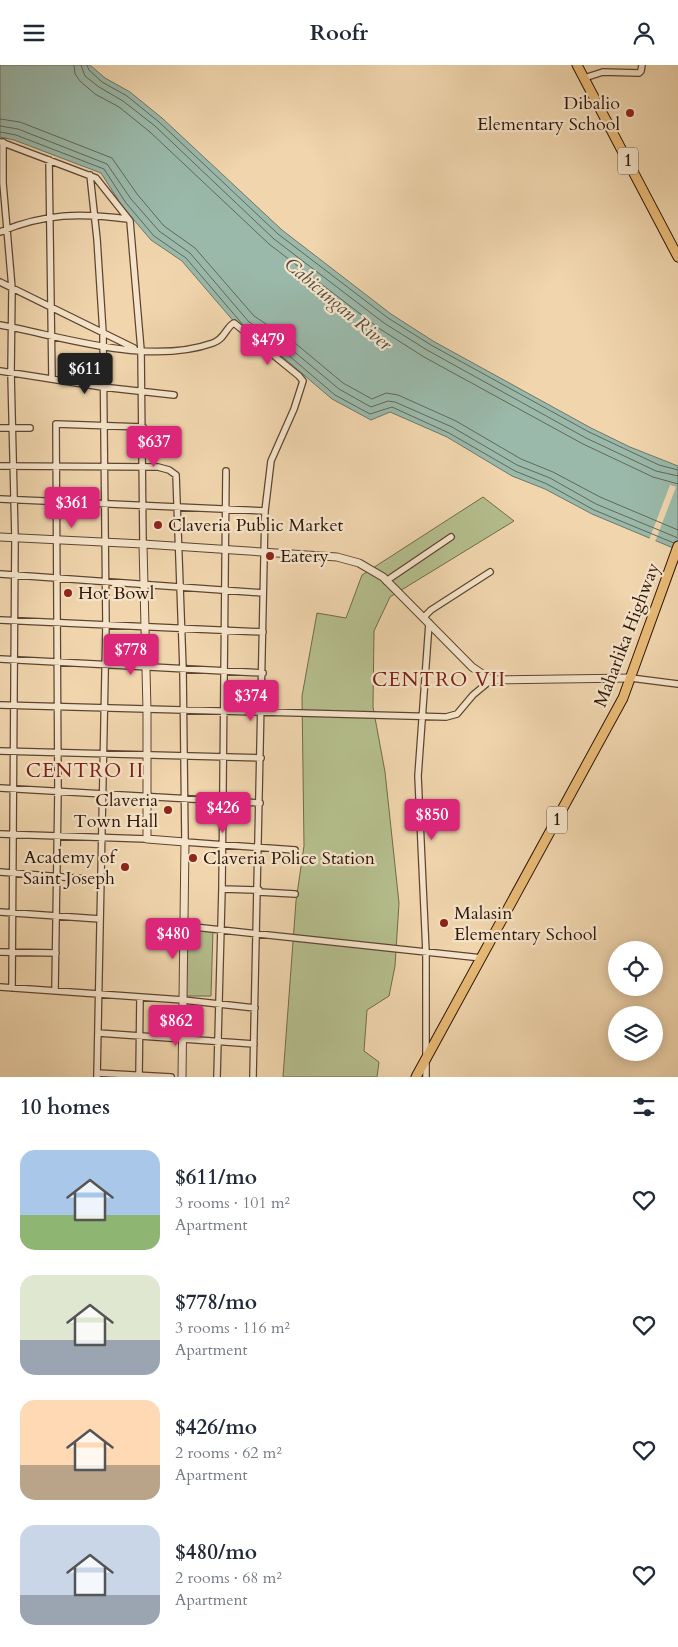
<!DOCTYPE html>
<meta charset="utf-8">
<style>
:root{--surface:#fff;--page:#f6f6f7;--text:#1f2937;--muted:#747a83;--accent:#db2777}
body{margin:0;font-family:Cardo,serif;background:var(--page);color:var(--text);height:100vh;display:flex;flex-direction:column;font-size:19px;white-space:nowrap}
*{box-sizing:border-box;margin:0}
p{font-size:16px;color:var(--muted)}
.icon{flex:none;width:28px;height:28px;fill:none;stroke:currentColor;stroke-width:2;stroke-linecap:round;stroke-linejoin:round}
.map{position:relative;height:1012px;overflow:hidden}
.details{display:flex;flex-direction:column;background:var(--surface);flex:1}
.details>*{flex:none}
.controls{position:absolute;left:608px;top:876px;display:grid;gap:10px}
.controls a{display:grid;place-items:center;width:55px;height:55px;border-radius:50%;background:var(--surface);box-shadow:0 2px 12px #0003;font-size:25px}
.price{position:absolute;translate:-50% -42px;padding:0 11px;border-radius:5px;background:var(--accent);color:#fff;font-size:16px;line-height:32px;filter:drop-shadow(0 1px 2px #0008)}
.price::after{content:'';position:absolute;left:50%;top:30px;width:15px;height:11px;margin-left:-8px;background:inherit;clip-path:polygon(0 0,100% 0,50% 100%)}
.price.active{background:#222;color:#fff}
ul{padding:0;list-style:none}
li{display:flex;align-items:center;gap:15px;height:125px;padding:0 20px}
li span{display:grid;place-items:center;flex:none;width:140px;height:100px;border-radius:15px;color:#555}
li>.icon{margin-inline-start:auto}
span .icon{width:60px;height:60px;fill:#fffc;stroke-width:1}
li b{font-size:21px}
h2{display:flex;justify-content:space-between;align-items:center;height:60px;padding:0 20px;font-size:21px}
header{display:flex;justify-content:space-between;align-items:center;height:65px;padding:0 20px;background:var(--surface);font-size:22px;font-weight:800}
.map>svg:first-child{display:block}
</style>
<header><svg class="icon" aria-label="menu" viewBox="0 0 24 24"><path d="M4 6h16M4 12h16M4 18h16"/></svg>Roofr<svg class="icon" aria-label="person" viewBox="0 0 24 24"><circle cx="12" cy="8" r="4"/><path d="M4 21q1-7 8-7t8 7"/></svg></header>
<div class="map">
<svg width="678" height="1012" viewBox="0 0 678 1012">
<rect width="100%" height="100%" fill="#f0d5ad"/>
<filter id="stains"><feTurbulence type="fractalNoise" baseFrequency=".004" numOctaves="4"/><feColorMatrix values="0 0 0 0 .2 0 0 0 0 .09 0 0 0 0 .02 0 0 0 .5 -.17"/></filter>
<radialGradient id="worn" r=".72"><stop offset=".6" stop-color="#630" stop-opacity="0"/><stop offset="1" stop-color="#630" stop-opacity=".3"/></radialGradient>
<path fill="#b5be8d" stroke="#726a4a" d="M483 432 514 456 390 532 374 566 373 642 385 707 399 838 395 901 389 931 367 945 364 986 379 997 377 1012H283L296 836 304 781 302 631 317 548 346 553 362 510Z
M188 865H213L211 931H186Z"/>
<path fill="#9ab9aa" stroke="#6f7769" d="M0 0H90L105 13 130 27 162 53 282 165 391 249 433 276 591 363 630 382 678 401V485L592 449 545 424 512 411 447 372 390 347 371 355 332 334 284 293 242 266 182 196 151 175 122 141 101 108 14 75 0 72Z"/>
<path fill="#f0d5ad" d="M670 420 676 422 655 477 649 475Z"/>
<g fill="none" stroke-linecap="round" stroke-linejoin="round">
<path stroke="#646759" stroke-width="1" d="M74 0 75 9 80 16 95 29 119 42 150 67 269 179 380 264 424 292 583 379 653 412 678 419
M81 0 85 11 99 22 123 36 155 61 274 174 384 258 427 285 586 373 656 406 678 411
M87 0 89 5 102 17 127 31 159 57 278 169 388 253 431 280 589 367 659 400 678 405
M0 54 20 57 112 93 137 129 164 161 195 183 254 251 295 278 343 318 372 334 386 328 398 330 456 356 521 394 553 407 600 432 678 465
M0 61 18 64 107 99 131 134 159 166 190 188 249 257 291 284 339 324 371 342 388 336 395 337 452 362 517 400 550 413 596 439 678 473
M0 67 16 70 104 104 126 138 154 171 186 193 244 261
M246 263 287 289 335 330 370 349 392 342 449 368 515 406 547 419 594 445 674 478"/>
<g stroke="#5e4531" stroke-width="8">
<path id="minor" d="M584 13 603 7 639 8 641 6 642 0
M1 77 96 113 130 156 141 285 143 479
M3 77V118L12 223 11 308 15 473 12 923
M49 95 52 314
M90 110 97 174 103 268 106 559 97 1012
M0 167C45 148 80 148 128 154
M0 217 134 283
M0 260C65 272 148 301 213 278 225 274 226 262 234 258L299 311 303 316 294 344 271 396 265 446 0 434
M0 306 102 322 174 330
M0 363H30
M0 401 158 402 169 405 176 410 183 604 185 777 295 785
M0 509 263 528
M386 516 451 472
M423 553 431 545 490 507
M0 555 263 567
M0 594 263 608
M631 613 678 619
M0 640 446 652 457 649 473 630 491 615
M0 686 261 693
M0 723 260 738
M0 769 147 774
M0 807 100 815
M222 824 259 825
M259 827 295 829
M0 847 100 854
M185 861 482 893
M0 887 56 888
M0 922 183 935 255 943
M55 925 58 726 56 359 143 362
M98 968 254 979
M97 1008 171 1012
M139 1012 140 933
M217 1012 222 824 226 406
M253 1012 265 446
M426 1012V887L418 711 429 558"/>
</g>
<g stroke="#5e4531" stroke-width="9">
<path id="tertiary" d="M0 472 143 479 337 492 359 498 383 512 472 602 491 615 631 613
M143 479 147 646V774L185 777 182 1012"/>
</g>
<g stroke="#2e1508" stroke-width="11">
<path id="trunk" d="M577 0 678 192
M416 1012 623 633 678 481"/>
</g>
<use href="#minor" stroke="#f5e4ca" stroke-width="5.5"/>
<use href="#tertiary" stroke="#f5e4ca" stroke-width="7"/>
<use href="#trunk" stroke="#e8ba76" stroke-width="9"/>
</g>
<g fill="#8f2418" stroke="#f5e4ca" stroke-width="2">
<circle cx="630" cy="48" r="5"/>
<circle cx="158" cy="460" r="5"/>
<circle cx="270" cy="491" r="5"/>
<circle cx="68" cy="528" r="5"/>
<circle cx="168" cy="745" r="5"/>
<circle cx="193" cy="793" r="5"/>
<circle cx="125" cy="802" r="5"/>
<circle cx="444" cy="858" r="5"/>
</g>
<g text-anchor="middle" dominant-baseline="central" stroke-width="4.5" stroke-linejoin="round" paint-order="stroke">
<g fill="#f5e4ca" stroke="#6a5342" stroke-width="1">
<rect x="618" y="82.5" width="20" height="27" rx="4"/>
<rect x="547" y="741.5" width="20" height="27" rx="4"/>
</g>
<g font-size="16" font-weight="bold" fill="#2e1508">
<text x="628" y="96">1</text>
<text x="557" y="755">1</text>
</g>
<g font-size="18" fill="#2e1508" stroke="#f5e4ca" text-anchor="start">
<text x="620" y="38" text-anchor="end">Dibalio<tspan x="620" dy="21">Elementary School</tspan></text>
<text x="168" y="460">Claveria Public Market</text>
<text x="280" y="491">Eatery</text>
<text x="78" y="528">Hot Bowl</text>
<text x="158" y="735" text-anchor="end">Claveria<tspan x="158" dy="21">Town Hall</tspan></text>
<text x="115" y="792" text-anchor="end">Academy of<tspan x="115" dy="21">Saint Joseph</tspan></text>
<text x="203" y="793">Claveria Police Station</text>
<text x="454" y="848">Malasin<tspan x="454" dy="21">Elementary School</tspan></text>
</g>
<g font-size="18" fill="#2e1508" stroke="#f5e4ca">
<text transform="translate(627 570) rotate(-69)">Maharlika Highway</text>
</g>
<g font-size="19" font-style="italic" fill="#544e41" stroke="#f5e4ca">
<text transform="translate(338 239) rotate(40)">Cabicungan River</text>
</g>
<g font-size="20" letter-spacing="1" fill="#7a1f14" stroke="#f5e4ca">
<text x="439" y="614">CENTRO VII</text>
<text x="85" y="705">CENTRO II</text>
</g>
</g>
<rect width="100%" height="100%" filter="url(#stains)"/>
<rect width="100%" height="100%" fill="url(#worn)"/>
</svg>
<div class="controls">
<a><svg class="icon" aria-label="locate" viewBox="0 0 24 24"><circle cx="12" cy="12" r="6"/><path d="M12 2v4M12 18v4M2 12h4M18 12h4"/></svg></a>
<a><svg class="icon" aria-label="layers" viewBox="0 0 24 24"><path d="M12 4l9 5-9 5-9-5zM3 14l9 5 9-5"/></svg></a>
</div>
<b class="price" style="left:268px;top:301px">$479</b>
<b class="price active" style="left:85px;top:330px">$611</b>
<b class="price" style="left:154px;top:403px">$637</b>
<b class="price" style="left:72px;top:464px">$361</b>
<b class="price" style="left:131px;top:611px">$778</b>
<b class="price" style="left:251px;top:657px">$374</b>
<b class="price" style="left:223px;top:769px">$426</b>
<b class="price" style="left:432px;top:776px">$850</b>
<b class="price" style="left:173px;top:895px">$480</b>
<b class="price" style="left:176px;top:982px">$862</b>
</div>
<section class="details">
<h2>10 homes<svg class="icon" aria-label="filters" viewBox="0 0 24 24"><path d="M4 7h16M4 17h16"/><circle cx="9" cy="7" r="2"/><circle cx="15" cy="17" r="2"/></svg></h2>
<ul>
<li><span style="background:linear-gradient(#a9c7e8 65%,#8fb573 0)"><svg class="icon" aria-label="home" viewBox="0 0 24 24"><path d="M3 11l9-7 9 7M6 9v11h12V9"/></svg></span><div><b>$611/mo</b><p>3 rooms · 101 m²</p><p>Apartment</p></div><svg class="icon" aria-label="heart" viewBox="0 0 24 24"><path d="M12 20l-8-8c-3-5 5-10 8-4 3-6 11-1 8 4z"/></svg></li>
<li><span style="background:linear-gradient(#dfe7d0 65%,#9aa5b1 0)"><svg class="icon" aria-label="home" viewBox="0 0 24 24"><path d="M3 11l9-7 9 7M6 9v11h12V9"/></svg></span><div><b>$778/mo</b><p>3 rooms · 116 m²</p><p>Apartment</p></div><svg class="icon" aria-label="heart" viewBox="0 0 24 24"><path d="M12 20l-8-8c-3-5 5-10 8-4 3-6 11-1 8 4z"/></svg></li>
<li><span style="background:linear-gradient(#ffd9b3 65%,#b9a48a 0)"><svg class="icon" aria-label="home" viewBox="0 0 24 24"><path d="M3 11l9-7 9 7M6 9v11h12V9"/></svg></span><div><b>$426/mo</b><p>2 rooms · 62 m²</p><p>Apartment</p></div><svg class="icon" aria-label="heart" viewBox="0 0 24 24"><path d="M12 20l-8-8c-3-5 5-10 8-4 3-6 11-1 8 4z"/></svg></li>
<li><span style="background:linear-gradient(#c9d6e8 70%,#9aa5b1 0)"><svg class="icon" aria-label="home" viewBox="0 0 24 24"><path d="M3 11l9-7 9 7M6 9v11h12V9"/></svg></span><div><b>$480/mo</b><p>2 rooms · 68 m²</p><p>Apartment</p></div><svg class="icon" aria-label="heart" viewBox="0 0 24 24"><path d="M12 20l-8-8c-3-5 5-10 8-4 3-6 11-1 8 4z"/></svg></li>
</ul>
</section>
